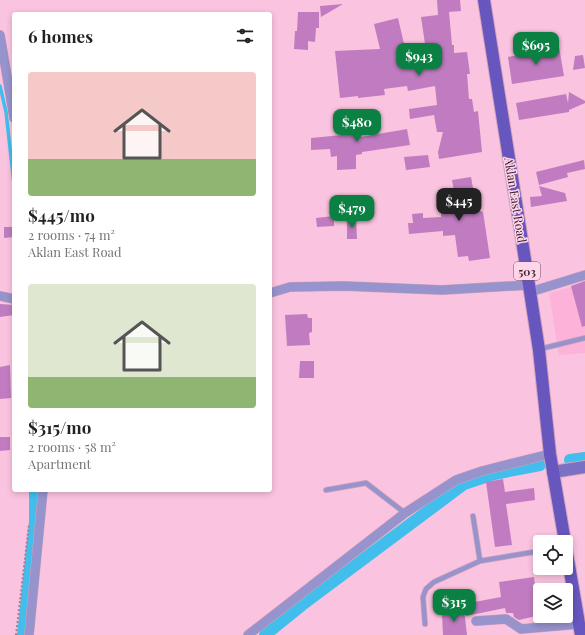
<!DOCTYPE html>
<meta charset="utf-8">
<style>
:root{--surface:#fff;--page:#f2f2f2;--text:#222;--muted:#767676;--accent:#0b8043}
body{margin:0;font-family:"Playfair Display",serif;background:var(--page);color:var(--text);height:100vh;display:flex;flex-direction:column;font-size:15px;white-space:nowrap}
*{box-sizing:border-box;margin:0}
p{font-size:13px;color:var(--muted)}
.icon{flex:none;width:22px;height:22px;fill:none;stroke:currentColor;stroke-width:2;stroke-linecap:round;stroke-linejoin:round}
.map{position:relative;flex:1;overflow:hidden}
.drawer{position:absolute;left:12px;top:12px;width:260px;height:480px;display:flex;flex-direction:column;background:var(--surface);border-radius:4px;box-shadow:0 2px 6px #0003}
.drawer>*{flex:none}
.tools{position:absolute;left:533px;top:535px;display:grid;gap:8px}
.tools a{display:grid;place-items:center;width:40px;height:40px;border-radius:4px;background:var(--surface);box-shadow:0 2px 6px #0003;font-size:20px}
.price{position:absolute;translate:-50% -34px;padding:0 9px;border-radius:8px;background:var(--accent);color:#fff;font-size:13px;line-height:26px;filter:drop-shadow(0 1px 2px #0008)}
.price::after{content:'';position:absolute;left:50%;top:24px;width:12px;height:9px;margin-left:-6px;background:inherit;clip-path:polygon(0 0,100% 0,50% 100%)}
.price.selected{background:#222;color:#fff}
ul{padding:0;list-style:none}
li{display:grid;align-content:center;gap:8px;height:212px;padding:0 16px}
li span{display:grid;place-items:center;height:124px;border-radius:4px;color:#555}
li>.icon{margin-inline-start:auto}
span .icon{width:72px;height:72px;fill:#fffc;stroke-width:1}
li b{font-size:17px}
h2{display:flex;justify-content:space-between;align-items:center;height:48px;padding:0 16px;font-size:17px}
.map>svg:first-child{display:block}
</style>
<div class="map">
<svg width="585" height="635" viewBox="0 0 585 635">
<rect width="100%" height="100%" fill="#fac3df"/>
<path fill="#fdb2d9" d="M585 283V353L559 355 549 293Z"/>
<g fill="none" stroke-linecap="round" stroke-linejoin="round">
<path stroke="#41beeb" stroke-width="3.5" d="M0 86 6 112 14 184"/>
<path stroke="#41beeb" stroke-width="12" d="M570 460 585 458
M23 635 35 522V490
M265 635 302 605 464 484 494 474 540 465"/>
</g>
<path fill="#c17cc1" d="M437 0H460L461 11 449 12 452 45H454V53L467 52 470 74H467L469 99H472L474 112 478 111 482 152 439 159 438 152 443 132H437L434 115 410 119 409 109 437 105 435 86 408 91 407 86 384 89 385 95 358 98V96L340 98 335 51 380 49 374 24 398 18 405 48 425 44 421 17 438 15Z
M343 4 321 17 320 6Z
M298 12H319V28H316L315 42 308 41V50L294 49 295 31H297Z
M559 47 564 76 512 84 508 57Z
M583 55 585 68 573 70 575 56Z
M569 92 585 101V103L569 110V112L519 120 516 103 566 94 568 103Z
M355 116 358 133H360L361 137 407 129 410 145 362 152V154L356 155V169L337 170V156L331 157 330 149 311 150V138L342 135 339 119Z
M428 155 430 167 406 170 404 157Z
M584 160 585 169 567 173 568 177 539 185 536 172Z
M471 177 477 210 483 212 490 258 469 261 468 256 458 257 455 235 443 236V231L409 234 408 223H413L412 214 423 213V218L441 217V210H447L444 198 455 196 452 180Z
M539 186 565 193 567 201 531 207 530 197 542 196Z
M334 216V226L317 227 316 218Z
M356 219 357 239H347V220Z
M4 227H14V237L4 238Z
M585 281V326L582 327 571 286Z
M0 304 14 305V315L0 317Z
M307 314 308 318H312V332L309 333 310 345 287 346 285 315Z
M300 361H314V378H299Z
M10 365 11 398 0 399V367Z
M0 437H10V450L0 451Z
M503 479 505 492 534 488 535 500 506 504 512 545 495 547 486 482Z
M534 577 538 610 536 616 519 620 514 617 513 613H506L505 608 466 616 464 604 501 597 499 582Z
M464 609 467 635H443L442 614 451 613V611Z"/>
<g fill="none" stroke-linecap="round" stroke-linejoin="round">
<g stroke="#d3a2bb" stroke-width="6">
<path id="lane" d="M540 349 585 338
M326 490 366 483 405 513
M473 516 480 561
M425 624 423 597 426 589 434 582 480 561 540 551"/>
</g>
<g stroke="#d3a2bb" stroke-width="10">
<path id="street" d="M0 35 14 118
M530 292 585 275
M270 293 290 287 344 286 442 290 529 285
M0 296 14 299
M476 621 506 619 521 629 579 624
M29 635 43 490
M248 635 405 513 456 480 482 471 550 454"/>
</g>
<g stroke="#d3a2bb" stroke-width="14">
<path id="secondary" d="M553 472 585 467"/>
</g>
<g stroke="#d3a2bb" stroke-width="14">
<path id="primary" d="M484 0 529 285 539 350 550 454 565 542
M566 548 581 635"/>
</g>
<path stroke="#a67c91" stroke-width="2" stroke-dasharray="2 2" stroke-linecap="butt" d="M16 635 29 524"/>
<use href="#lane" stroke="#9793cc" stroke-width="4.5"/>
<use href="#street" stroke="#9793cc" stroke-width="9"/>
<use href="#secondary" stroke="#7a71c5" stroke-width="12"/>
<use href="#primary" stroke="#6656be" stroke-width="12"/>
</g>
<g text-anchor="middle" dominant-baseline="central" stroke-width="3" stroke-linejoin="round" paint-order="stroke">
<rect fill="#ffd5ea" stroke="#725464" stroke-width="1" x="514" y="262" width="26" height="18" rx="3"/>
<g font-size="11" font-weight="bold" fill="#361d2a">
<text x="527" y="271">503</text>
</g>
<g font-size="12" fill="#361d2a" stroke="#ffd5ea">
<text transform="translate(516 200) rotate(81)">Aklan East Road</text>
</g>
</g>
</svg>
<div class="tools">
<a><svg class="icon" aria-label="locate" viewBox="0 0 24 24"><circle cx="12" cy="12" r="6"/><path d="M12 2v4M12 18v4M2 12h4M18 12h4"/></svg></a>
<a><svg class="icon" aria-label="layers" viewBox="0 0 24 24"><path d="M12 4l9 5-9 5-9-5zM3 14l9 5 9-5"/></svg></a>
</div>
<b class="price" style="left:536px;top:66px">$695</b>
<b class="price" style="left:419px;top:77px">$943</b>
<b class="price" style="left:357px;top:143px">$480</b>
<b class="price selected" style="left:459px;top:222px">$445</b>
<b class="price" style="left:352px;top:229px">$479</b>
<b class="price" style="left:454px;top:623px">$315</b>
<section class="drawer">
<h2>6 homes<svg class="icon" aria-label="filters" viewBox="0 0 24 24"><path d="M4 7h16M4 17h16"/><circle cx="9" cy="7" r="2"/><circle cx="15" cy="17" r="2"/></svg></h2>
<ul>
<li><span style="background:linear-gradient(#f6c9c9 70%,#8fb573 0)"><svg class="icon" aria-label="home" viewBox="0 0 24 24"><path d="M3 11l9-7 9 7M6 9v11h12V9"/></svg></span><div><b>$445/mo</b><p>2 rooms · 74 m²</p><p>Aklan East Road</p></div></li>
<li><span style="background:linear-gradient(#dfe7d0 75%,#8fb573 0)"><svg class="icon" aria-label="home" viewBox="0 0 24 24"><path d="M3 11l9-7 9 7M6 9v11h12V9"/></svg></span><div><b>$315/mo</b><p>2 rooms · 58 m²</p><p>Apartment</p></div></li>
</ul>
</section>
</div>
